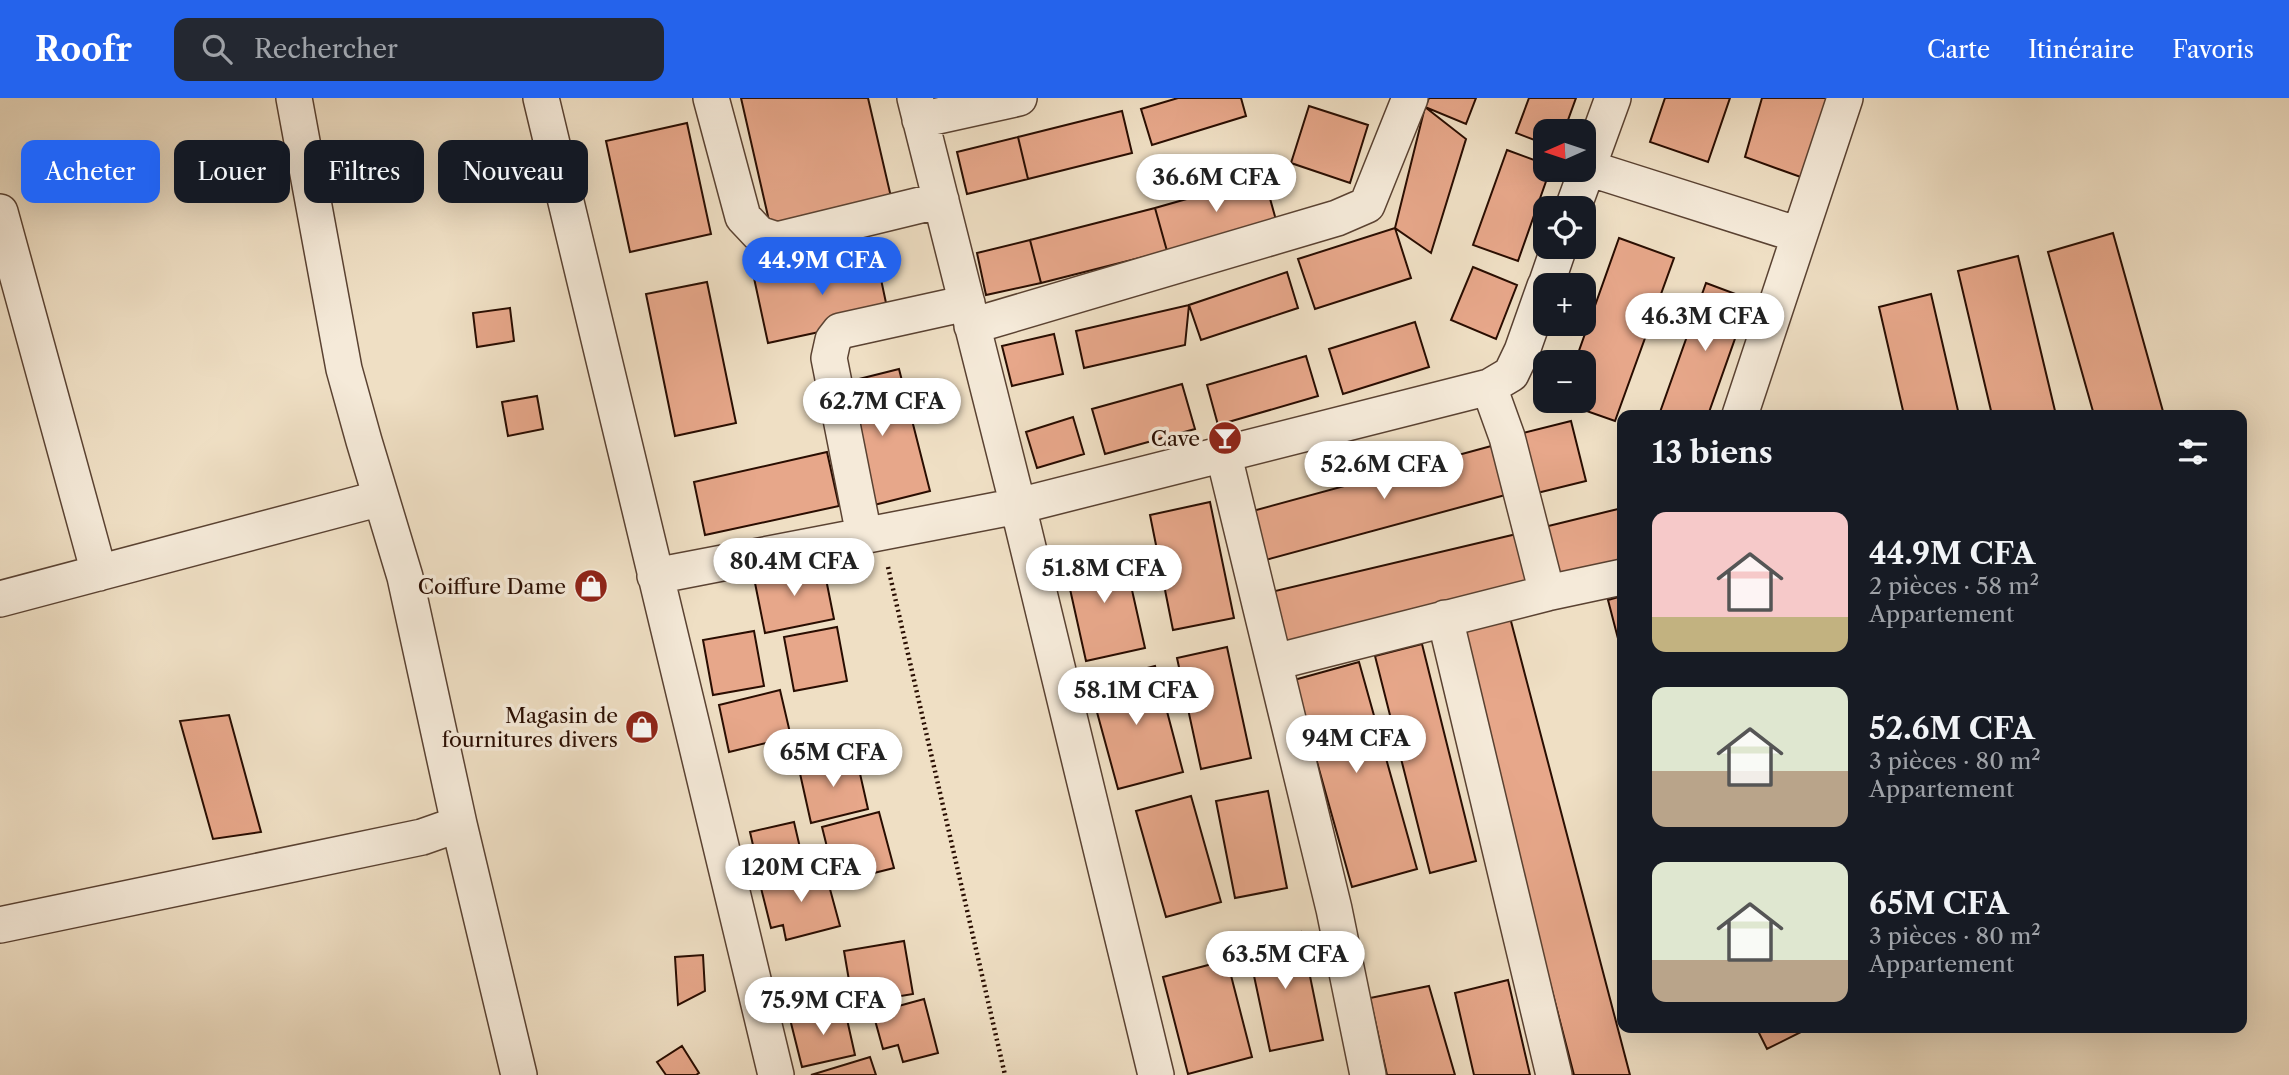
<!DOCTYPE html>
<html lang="fr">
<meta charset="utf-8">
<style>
:root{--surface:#171b24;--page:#242831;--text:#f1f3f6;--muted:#9ea1a6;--accent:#2563eb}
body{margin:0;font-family:"Libre Caslon Text",serif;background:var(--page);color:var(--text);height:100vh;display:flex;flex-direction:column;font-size:26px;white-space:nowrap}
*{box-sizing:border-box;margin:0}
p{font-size:23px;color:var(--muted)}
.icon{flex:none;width:38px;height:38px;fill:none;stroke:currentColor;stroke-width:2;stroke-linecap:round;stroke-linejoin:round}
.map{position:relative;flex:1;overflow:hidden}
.details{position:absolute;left:1617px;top:312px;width:630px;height:623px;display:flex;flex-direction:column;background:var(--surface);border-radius:14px;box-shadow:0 7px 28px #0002}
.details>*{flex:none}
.banner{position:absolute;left:21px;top:42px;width:665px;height:63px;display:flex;gap:14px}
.needle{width:46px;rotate:267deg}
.buttons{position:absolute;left:1533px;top:21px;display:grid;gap:14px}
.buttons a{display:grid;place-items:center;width:63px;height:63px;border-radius:14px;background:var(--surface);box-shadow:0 7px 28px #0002;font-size:35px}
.price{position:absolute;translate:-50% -60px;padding:0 16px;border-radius:24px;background:#fff;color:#222;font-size:23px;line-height:46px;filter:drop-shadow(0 2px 4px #0008)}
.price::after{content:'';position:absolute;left:50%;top:42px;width:21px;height:16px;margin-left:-10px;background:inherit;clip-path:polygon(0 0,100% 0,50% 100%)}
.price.current{background:var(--accent);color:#fff}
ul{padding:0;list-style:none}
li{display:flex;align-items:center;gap:21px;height:175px;padding:0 35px}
li span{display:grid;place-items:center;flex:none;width:196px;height:140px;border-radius:14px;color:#555}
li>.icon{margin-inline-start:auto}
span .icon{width:84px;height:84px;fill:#fffc;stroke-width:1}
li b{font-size:30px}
h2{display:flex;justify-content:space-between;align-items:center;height:84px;padding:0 35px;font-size:30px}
.chip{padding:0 24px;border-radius:14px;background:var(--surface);box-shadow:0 7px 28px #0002;font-size:24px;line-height:63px}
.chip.current{background:var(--accent);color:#fff}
header{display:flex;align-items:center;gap:42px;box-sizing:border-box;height:98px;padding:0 35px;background:var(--accent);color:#fff}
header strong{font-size:33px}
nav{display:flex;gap:38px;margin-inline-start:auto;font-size:24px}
.search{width:490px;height:63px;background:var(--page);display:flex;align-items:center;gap:18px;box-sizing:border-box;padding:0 24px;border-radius:14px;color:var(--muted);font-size:26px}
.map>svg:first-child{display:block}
</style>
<header>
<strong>Roofr</strong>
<div class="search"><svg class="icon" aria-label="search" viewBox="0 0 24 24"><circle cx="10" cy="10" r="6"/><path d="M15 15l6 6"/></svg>Rechercher</div>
<nav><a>Carte</a><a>Itinéraire</a><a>Favoris</a></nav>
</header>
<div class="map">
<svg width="2289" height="977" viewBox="0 0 2289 977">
<rect width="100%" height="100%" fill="#efdfc4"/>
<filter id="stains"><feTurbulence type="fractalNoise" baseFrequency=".00286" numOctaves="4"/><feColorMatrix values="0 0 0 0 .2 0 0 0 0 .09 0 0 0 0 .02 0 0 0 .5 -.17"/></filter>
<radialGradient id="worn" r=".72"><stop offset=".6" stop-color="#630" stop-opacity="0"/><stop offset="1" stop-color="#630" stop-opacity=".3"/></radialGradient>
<path fill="#e7a78a" stroke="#290d01" stroke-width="2" d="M741 0H868L891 99 770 127Z
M1178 0H1241L1246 18 1152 47 1141 11Z
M1429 0H1476L1466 26 1425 9Z
M1529 0H1576L1564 33H1545V46L1516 35Z
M1665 0H1730L1708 64 1650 44Z
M1762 0H1835L1809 82 1745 59Z
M1309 8 1368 27 1350 85 1291 65Z
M1425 9 1466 41 1431 155 1395 130Z
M1122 13 1132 55 1028 81 1018 39Z
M687 25 711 136 630 154 606 43Z
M1018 39 1028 81 967 96 957 54Z
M1507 52 1545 66V72H1550L1518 163 1473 147Z
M1264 79 1276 122 1167 153 1155 110Z
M1155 110 1167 153 1041 185 1030 142Z
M1395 130 1411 180 1315 211 1298 161Z
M2113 135 2164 317H2094L2048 154Z
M1619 140 1674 160 1615 323 1561 304 1584 303V264H1575Z
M1030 142 1041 185 986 197 977 155Z
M875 153 889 219 768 245 754 180Z
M2018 158 2056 317H1992L1958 173Z
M1473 169 1517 187 1496 241 1451 222Z
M1287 174 1298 210 1201 242 1189 207Z
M707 184 736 325 675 338 646 196Z
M1706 185 1749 201 1708 317H1659Z
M1931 196 1959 317H1904L1879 209Z
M1189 207 1185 247 1084 270 1076 233Z
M510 210 514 243 477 249 473 215Z
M1415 224 1429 269 1343 296 1329 251Z
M1054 236 1063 276 1012 288 1002 248Z
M1306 258 1318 298 1218 327 1207 287Z
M899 271 930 393 866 409 835 287Z
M1182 286 1195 331 1105 356 1092 311Z
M537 298 543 331 508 338 502 304Z
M1073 319 1084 356 1037 370 1026 334Z
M1571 323 1586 383 1533 396 1519 336Z
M1506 344 1520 393 1262 463 1249 414Z
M827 354 839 408 705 437 694 384Z
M1210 404 1234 520 1173 532 1150 417Z
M1622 410V466L1545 485 1532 432Z
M1525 434 1539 491 1280 551 1267 495Z
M1123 452 1145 550 1086 563 1064 464Z
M823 466 834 521 765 535 754 480Z
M1622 498V556L1608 502Z
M1507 508 1630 977H1574L1455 521Z
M837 529 847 583 794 593 784 539Z
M754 533 764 588 713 597 703 542Z
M1422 546 1476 763 1430 775 1375 558Z
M1227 549 1251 660 1201 671 1177 560Z
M1359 564 1417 771 1352 789 1294 582Z
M1155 568 1183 674 1118 691 1089 585Z
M780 592 791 639 729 654 719 607Z
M229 617 261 734 213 741 180 623Z
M856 658 868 711 811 725 799 671Z
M1268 693 1287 790 1235 800 1216 703Z
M1191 698 1221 804 1166 819 1136 713Z
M879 714 894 770 854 780 848 757 830 761 822 729Z
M794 724 804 767 760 778 750 734Z
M824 769 840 828 786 842 783 827 771 830 760 786Z
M1301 834 1323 942 1270 953 1247 845Z
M904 843 913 896 853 906 844 853Z
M703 857 705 893 678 907 675 859Z
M1227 862 1252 959 1188 976 1163 879Z
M1508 882 1530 977H1474L1455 895Z
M1429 888 1455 977H1387L1370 900Z
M924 901 938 955 903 964 898 947 883 951 873 915Z
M844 908 855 957 802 969 790 921Z
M1756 929H1811L1767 951Z
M682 948 699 975 696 977H666L657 964Z
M870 959 876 977H811Z"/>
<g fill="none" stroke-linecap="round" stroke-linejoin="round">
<g stroke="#5a4232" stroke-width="38">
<path id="minor" d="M541 0 776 977
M711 0 743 119 759 136 777 142 941 102
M915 0 1018 408 1156 977
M920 22 1019 0
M1588 70 1799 137
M1573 110 1613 0
M0 114 99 475
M1546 187 1559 149
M972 228 1337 120 1367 107 1410 0
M1489 289 1507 339 1547 495
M1740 317 1845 0
M1224 358 1334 811 1368 977
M864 437 829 260 833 242 840 233 967 205
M655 478 1018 408 1489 289 1511 276 1522 253 1545 188
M0 501 381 400
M1445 520 1554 977
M1275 564 1547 495 1622 479
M459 726 519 977
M0 827 422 739 459 726 405 479 364 343 344 271 294 0"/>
</g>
<path stroke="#290d01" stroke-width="4.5" stroke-dasharray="2 3.5" stroke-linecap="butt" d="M888 469 1005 977"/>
<use href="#minor" stroke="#f5ead9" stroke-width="35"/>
</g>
<defs>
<g id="bar-disc" transform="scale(1.75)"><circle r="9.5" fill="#8f2418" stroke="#f5ead9"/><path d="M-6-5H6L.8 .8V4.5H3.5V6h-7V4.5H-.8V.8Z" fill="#fff"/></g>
<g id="shop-disc" transform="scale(1.75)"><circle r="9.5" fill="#8f2418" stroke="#f5ead9"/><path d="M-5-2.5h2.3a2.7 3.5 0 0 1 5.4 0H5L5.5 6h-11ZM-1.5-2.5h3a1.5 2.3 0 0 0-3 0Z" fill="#fff"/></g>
</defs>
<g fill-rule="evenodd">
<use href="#bar-disc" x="1225" y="340"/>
<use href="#shop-disc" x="591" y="488"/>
<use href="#shop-disc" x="642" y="629"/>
</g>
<g text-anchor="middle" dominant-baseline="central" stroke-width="7" stroke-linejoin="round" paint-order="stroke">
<g font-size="21" fill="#290d01" stroke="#f5ead9" text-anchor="end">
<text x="1200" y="340">Cave</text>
<text x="566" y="488">Coiffure Dame</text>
<text x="618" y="617">Magasin de<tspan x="618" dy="24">fournitures divers</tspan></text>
</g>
</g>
<rect width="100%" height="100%" filter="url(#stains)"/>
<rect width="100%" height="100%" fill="url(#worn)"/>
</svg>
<div class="buttons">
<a><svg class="needle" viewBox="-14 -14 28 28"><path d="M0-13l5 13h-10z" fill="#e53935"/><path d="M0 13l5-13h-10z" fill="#9ea1a6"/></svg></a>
<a><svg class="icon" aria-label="locate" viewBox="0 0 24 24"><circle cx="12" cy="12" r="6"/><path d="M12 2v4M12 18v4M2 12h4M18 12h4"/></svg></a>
<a>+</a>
<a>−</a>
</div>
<b class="price" style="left:1216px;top:116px">36.6M CFA</b>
<b class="price current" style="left:822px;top:199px">44.9M CFA</b>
<b class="price" style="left:1705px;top:255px">46.3M CFA</b>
<b class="price" style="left:882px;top:340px">62.7M CFA</b>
<b class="price" style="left:1384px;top:403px">52.6M CFA</b>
<b class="price" style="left:794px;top:500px">80.4M CFA</b>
<b class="price" style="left:1104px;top:507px">51.8M CFA</b>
<b class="price" style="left:1136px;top:629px">58.1M CFA</b>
<b class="price" style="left:1356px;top:677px">94M CFA</b>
<b class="price" style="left:833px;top:691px">65M CFA</b>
<b class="price" style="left:801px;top:806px">120M CFA</b>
<b class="price" style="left:1285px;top:893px">63.5M CFA</b>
<b class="price" style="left:823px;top:939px">75.9M CFA</b>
<div class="banner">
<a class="chip current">Acheter</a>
<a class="chip">Louer</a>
<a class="chip">Filtres</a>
<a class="chip">Nouveau</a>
</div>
<section class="details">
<h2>13 biens<svg class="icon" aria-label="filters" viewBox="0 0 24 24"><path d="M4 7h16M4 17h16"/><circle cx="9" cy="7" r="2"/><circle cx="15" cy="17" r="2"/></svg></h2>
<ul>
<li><span style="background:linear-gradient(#f6c9c9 75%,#c2b280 0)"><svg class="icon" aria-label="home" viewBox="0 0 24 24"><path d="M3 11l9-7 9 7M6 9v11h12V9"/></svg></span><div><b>44.9M CFA</b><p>2 pièces · 58 m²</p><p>Appartement</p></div></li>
<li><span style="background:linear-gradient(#dfe7d0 60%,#b9a48a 0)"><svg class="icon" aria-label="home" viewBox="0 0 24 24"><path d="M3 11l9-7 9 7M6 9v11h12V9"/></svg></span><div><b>52.6M CFA</b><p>3 pièces · 80 m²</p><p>Appartement</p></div></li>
<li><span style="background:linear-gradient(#dfe7d0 70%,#b9a48a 0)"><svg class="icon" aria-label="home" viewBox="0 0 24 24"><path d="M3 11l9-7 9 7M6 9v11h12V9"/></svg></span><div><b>65M CFA</b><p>3 pièces · 80 m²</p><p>Appartement</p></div></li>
</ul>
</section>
</div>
